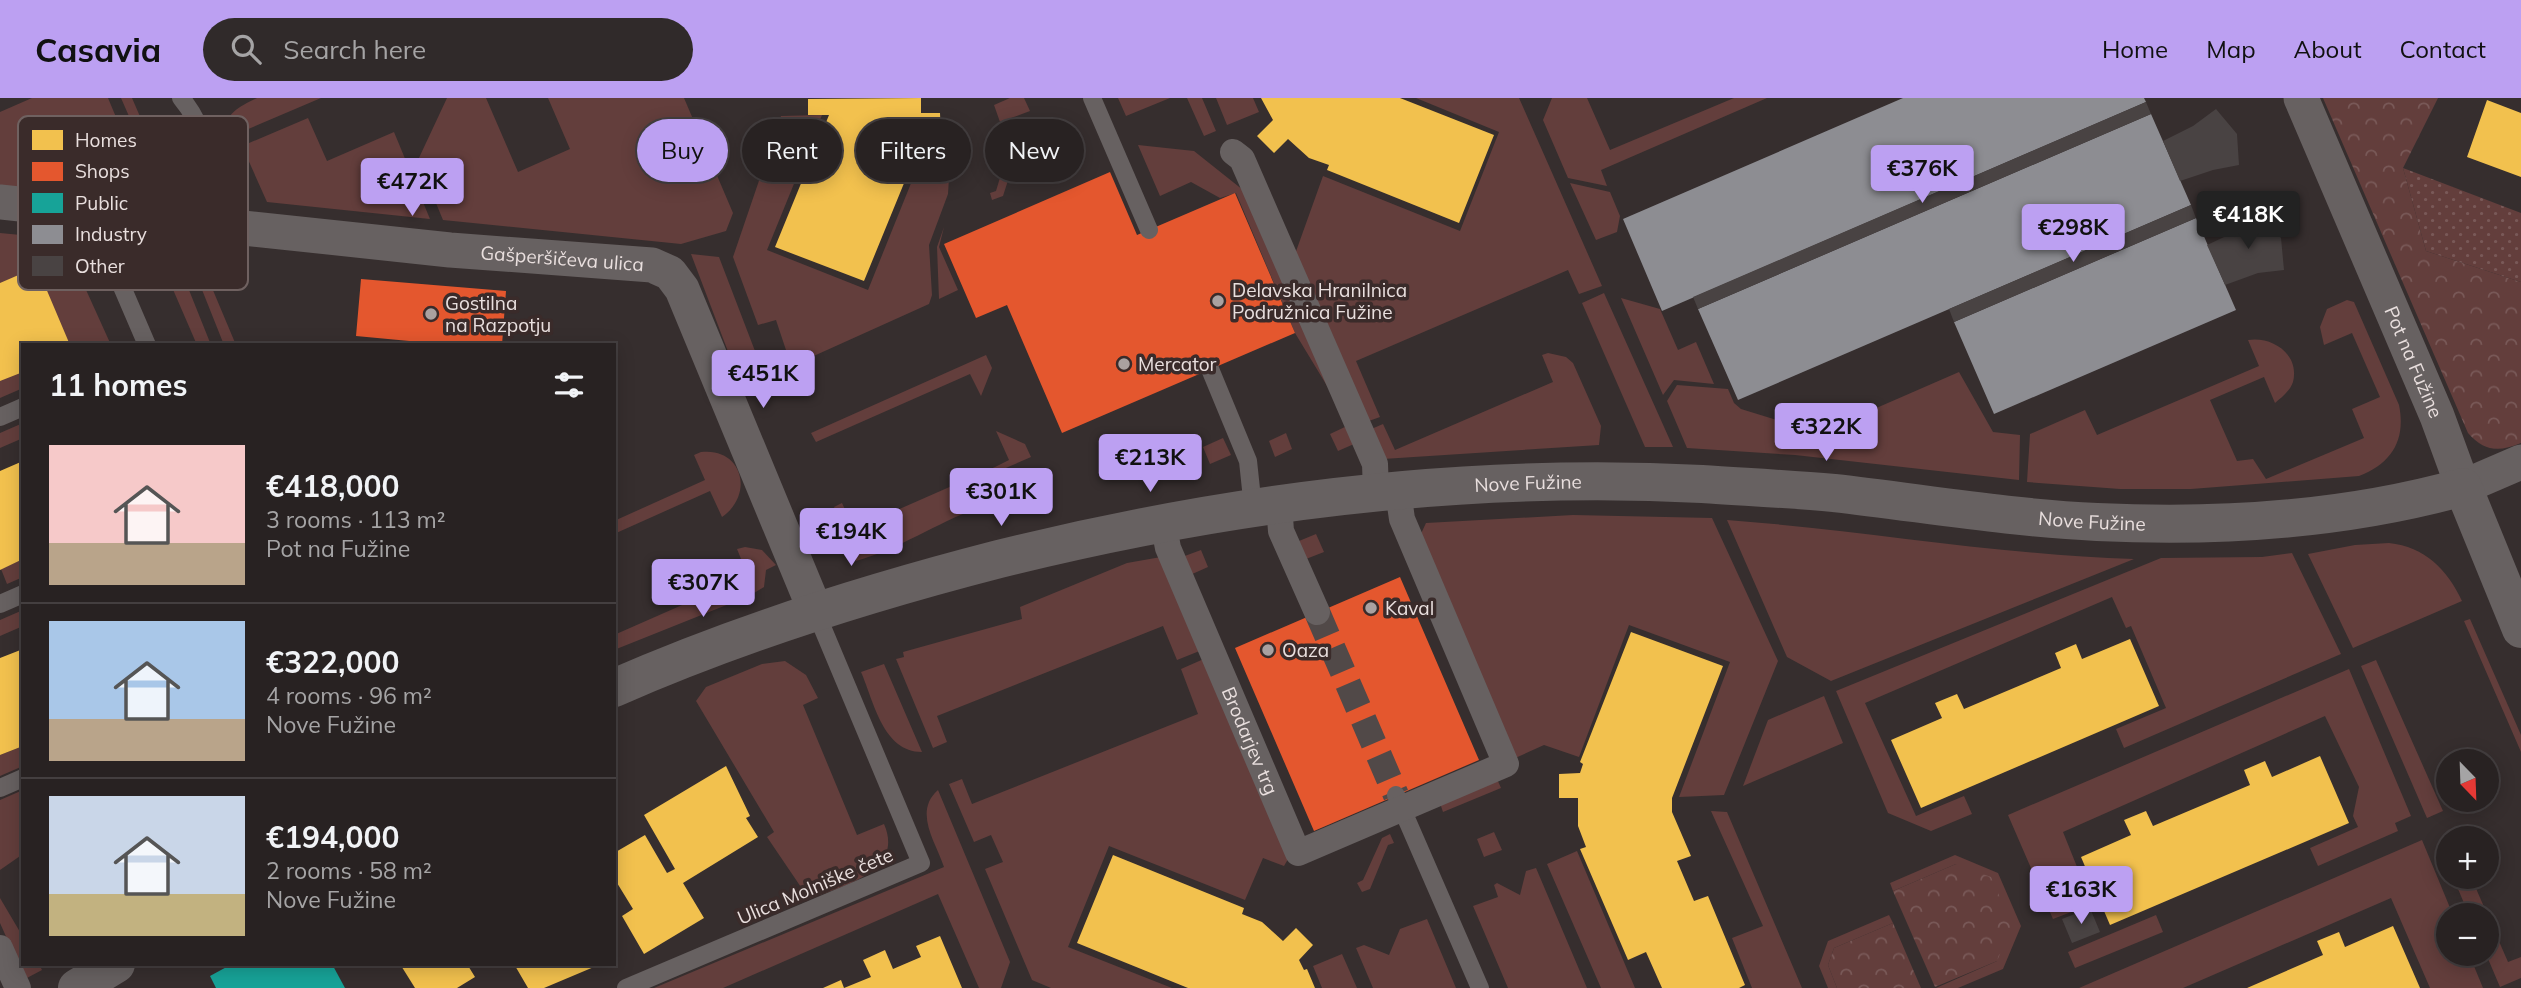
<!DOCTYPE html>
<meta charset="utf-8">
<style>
:root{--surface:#282222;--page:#302a2a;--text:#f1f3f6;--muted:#a5a4a5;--line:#443f40;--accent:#bca0f2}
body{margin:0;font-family:Mulish,sans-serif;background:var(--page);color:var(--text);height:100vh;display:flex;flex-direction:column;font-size:26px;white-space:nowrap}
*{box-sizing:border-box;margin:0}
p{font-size:23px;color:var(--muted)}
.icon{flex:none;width:38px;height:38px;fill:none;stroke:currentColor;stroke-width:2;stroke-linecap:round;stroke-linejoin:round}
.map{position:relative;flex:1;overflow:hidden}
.sheet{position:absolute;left:21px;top:245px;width:595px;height:623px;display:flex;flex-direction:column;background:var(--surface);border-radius:0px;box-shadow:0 4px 18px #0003,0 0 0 2px var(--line)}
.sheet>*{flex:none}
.guide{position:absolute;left:637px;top:21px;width:665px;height:63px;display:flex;gap:14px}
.needle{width:46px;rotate:157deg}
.buttons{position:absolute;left:2436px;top:651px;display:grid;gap:14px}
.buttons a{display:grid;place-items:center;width:63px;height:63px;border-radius:50%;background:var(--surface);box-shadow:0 4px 18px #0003,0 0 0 2px var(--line);font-size:35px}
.price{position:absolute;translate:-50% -60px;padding:0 16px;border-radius:7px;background:var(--accent);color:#111;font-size:23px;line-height:46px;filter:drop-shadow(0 2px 4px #0008)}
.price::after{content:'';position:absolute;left:50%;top:42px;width:21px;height:16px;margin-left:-10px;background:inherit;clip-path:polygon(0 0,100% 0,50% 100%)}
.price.selected{background:#222;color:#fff}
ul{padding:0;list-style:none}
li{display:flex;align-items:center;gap:21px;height:175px;padding:0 28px}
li+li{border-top:2px solid var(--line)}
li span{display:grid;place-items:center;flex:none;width:196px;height:140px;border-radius:0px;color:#555}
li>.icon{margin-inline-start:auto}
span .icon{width:84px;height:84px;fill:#fffc;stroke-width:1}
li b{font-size:30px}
h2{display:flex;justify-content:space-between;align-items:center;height:84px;padding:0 28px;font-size:30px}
.pill{padding:0 24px;border-radius:32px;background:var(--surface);box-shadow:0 4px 18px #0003,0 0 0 2px var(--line);font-size:24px;line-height:63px}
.pill.selected{background:var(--accent);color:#111}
header{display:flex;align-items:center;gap:42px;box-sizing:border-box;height:98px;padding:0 35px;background:var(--accent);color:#111}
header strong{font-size:33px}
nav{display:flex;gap:38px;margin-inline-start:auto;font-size:24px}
.search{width:490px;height:63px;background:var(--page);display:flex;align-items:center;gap:18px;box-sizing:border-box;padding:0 24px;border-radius:38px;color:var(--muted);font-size:26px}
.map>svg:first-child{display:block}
</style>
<header>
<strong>Casavia</strong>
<div class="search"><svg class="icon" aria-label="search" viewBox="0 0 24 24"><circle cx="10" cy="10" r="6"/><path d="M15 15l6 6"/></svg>Search here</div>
<nav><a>Home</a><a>Map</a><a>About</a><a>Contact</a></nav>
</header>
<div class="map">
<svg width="2521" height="890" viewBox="0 0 2521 890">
<defs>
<pattern id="park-crowns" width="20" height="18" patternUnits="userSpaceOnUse" patternTransform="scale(1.75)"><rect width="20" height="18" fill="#633e3c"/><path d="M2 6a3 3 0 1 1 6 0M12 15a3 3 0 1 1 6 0" fill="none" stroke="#795958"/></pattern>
<pattern id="garden-dots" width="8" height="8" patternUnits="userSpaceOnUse" patternTransform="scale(1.75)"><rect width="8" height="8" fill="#633e3c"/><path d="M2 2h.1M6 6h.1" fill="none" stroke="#795958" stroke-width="1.8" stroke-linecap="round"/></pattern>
</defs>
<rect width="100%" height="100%" fill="#362e2e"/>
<path fill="#633e3c" d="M32 0H108L152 105 0 91V14Z
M121 0H132L151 44 179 33 190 58 153 73Z
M257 0H321L225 41C222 17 238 9 257 0Z
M447 0H486L518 74 570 51 548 0H684L733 115 726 133 681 146 443 122 418 62Z
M1010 0H1024L1030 13 1000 24 994 7Z
M1118 0H1170L1126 18Z
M1187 0H1202L1216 33 1204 38Z
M1216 0H1253L1259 14 1227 27Z
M1416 0H1519L1602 188 1579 196 1568 172 1356 263 1380 319 1366 324 1294 159 1323 78 1460 133 1499 34Z
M1552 0H1587L1610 52 1734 0H1767L1601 72 1607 88 1568 80 1543 22Z
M822 17 767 152 868 192 924 53 950 64 948 96 929 147 932 197 929 206 776 275 770 259 786 252 776 222 758 227 733 159 781 18Z
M308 20 327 63 394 34 430 121 267 104 242 48Z
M1138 47 1194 53 1243 92 1335 301 1295 235 1236 95 1220 100 1191 84 1160 98Z
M1015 59 1018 68 1012 70 1003 98 992 102 990 95 996 93 1005 63Z
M1570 85 1610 94 1620 118 1617 134 1596 142Z
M944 129 939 149 958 192 939 201 937 149Z
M0 135 63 141 111 247H23V290L0 300Z
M181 139 191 140 236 247H224Z
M159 150 173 152 211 247H197L165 173 139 184 134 160 148 162 151 155Z
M691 156 719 159 765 279 745 276 732 264Z
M1604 195 1673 349H1645L1582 205Z
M1621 200 1660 211 1678 252 1696 244 1714 286 1674 282 1663 297Z
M2347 202 2354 204 2399 307C2406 342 2392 365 2359 378L2191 391H2120L2027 384 2030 336 2085 312 2097 337 2259 268 2248 242C2272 238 2300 256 2293 284 2290 293 2282 299 2275 305L2264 279 2210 302 2237 363 2253 361 2266 381 2364 340 2352 311 2380 299 2352 235 2324 247 2320 229 2327 211Z
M1548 255 1566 259 1573 265 1601 328 1599 347 1383 361 1369 332 1383 326 1395 352 1553 284 1542 257Z
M986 257 992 270 981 298 970 276 816 344 811 335Z
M1959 274 1993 334 2020 337 2019 382 1795 357 1687 350 1667 303 1677 287 1728 291 1734 305 1741 311 1819 335Z
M23 325V340L0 350V335Z
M1347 328 1354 346 1338 353 1330 336Z
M996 333 1025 346 1031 359 999 373 1008 393 995 397 996 404C946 418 906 449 856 463L834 409 842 405 854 431 995 369 1009 362Z
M1286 335 1292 351 1275 359 1269 343Z
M1223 340 1231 357 1210 366 1203 349Z
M701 354C742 349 755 396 722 419L710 393 614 436V423L705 382 694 357Z
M1138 356 1146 372 1128 380 1121 363Z
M1573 417 1712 420 1778 563 1724 697 1679 699 1730 564 1629 527 1579 659 1544 647 1513 661 1419 440 1426 425Z
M1727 422C1863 432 1998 457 2134 461L1831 583 1787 559Z
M1316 436 1324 454 1306 461 1299 443Z
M2389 445C2425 449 2447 471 2462 503L2353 550 2308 456 2355 447Z
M745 449 762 452 776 467 766 472 764 489 749 498 614 552V537L748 478 737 451Z
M1201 452 1208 469 1190 477 1182 459Z
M2292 455 2341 556 2124 650 2116 631 2166 610 2131 528 2126 530 2112 499 1865 605 1916 718 1964 698 1972 716 1931 733 1888 715 1836 593 2161 460 2262 459Z
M1161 459 1202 552 1177 562 1163 528 937 618 947 644 933 650 896 561 904 559 903 554 1022 521 1020 509 1127 465Z
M23 461V479L7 486 1 471Z
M23 512V528L0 538V522Z
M2470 521 2521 637V654L2464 523Z
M1206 560 1291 756 1284 768 1263 760 1245 802 1109 748 1068 849 1172 890H1051L1032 882 985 771 1003 764 991 737 974 744 949 686 962 681 972 706 1198 616 1181 571Z
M2376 562 2443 713 2427 720 2361 568Z
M785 563 806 577 818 600 803 607 857 737 884 726C905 774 842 788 809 801L767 739 774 734 696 603 706 589 762 566Z
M884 566 922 654C883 654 874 604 861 574Z
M2349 571 2411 718 2395 725 2398 733 2318 768 2310 750 2358 729 2353 718 2359 689 2325 618 2063 734 2092 806 2053 821 2008 717Z
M1824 598 1843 645 1743 688 1768 622Z
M23 648V668L0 678V657Z
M1497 681 1501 690 1443 714 1440 705Z
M23 692V756L0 772V702Z
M938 692 1010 864 1001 890H979L938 796 723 890H654L944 769C936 744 913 714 938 692Z
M1711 713 1727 714 1802 890H1752L1732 840 1763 828Z
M1494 734 1502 752 1484 759 1477 741Z
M1390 736 1394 745 1388 747 1370 791 1362 794 1357 785 1363 782 1382 740Z
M2422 742 2453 817H2448V856H2469L2483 890H2430L2391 800 2183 890H2079Z
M1577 753 1635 890H1601L1547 766Z
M1955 757 1998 775 2021 828 2003 871 1958 890H1936L1997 863 1956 766 1893 793 1890 785Z
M1536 770 1587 890H1508L1473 808 1498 799 1494 787 1497 785 1520 797 1526 773Z
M2453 779H2471L2508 864 2521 859V880L2500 889 2486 856 2487 817H2469Z
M0 800 23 839V866H39L42 872 25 881 0 825Z
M1889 817 1893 825 1834 850 1828 867 1837 890H1828L1819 868 1828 843Z
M2156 817 2163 834 2075 870 2068 854Z
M1427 821 1456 890H1373L1356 850 1364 847 1389 857 1400 831Z
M1342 856 1357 890H1322L1313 868Z"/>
<path fill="url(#park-crowns)" d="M2323 0H2438L2403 70 2426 153 2521 184V345C2499 354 2485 354 2468 335Z
M1956 766 1991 779 2012 827 1997 863 1935 889 1893 793Z
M1893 825 1921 890H1837L1828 867 1834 850Z"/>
<path fill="url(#garden-dots)" d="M2403 70 2521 115V184L2426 153Z"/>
<path fill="#f2c14e" d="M921 0V15H940L941 39H919L915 50 918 51 864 183 775 149 829 17H808V1Z
M1261 0H1400L1494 37 1459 125 1327 72 1329 67 1309 60 1288 41 1274 55 1257 38 1273 22Z
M2487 2 2521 15V79L2467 59Z
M37 169 70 247H23V274L0 283V185Z
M23 363V461L0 472V373Z
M1631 534 1723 568 1672 700V714L1691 758 1677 763 1694 803 1708 798 1745 887 1739 890H1662L1646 854 1628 862 1580 751 1586 749 1578 728V700H1559V676L1580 675 1583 666 1580 664Z
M2130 541 2159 608 1921 710 1891 642 1942 620 1935 605 1957 596 1964 611 2061 570 2055 555 2076 546 2082 561Z
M23 551V648L0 657V560Z
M2320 658 2349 725 2110 827 2081 759 2131 737 2124 722 2146 713 2153 728 2250 687 2244 672 2265 663 2272 679Z
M726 668 750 718 746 720 758 739 683 785 704 820 644 856 622 818 633 811 614 780V755L645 737 667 775 675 771 644 717Z
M1113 757 1244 810 1242 816 1262 824 1283 843 1296 830 1313 847 1299 862 1304 872 1307 871 1315 890H1188L1077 845Z
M2393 828 2420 890H2247L2323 857 2317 843 2339 834 2345 849Z
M940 838 962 890H844L871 879 863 862 885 852 893 871 921 859 916 848Z
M400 866H467L475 879 457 890H415Z
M514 866H601L544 890H528Z
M841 882 844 890H823Z"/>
<path fill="#e4572e" d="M1110 74 1137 137 1235 95 1295 235 1062 335 1007 207 976 220 944 146Z
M361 181 506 193 502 247H452L356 238Z
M1400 479 1479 662 1314 733 1235 550Z"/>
<path fill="#17a398" d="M232 866H332L345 890H216L210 878Z"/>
<path fill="#8d8d92" d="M1903 0H2144L2146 4 1662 213 1623 121Z
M2151 16 2191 107 1738 302 1698 211Z
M2196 120 2236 212 1994 316 1954 224Z"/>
<path fill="#494343" d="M2146 4 2151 16 1698 211 1693 199Z
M2216 11 2237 36 2239 67 2213 72 2180 83 2163 43 2193 28Z
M2191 107 2196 120 1954 224 1949 211Z
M2261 115 2281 140 2284 172 2258 175 2225 187 2207 147 2237 133Z
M2090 810 2100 834 2072 845 2062 821Z"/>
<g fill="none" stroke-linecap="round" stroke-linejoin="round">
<path stroke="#514948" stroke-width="26" stroke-dasharray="26 13" stroke-linecap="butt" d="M1317 514 1396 697"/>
<path stroke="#676161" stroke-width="18" d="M181 0C211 35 214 86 223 129
M1092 0 1149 132
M89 112 147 247
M1210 271 1248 363 1253 410
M0 319 23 309
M0 506 23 496
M0 690 23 680
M1396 697 1480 890
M626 890 921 765 815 512"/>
<g stroke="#676161" stroke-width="26">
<path d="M1233 54 1242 61 1375 366 1376 394"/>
<path d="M1279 406 1281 433 1317 514"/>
<path id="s1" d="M1163 424 1168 450 1298 755 1506 666 1402 421 1398 393"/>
<path d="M0 850 18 890"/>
</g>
<g stroke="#676161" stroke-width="35">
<path id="s2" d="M2301 0 2437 318 2463 389 2521 364"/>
<path id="s3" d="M0 104 450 152 652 167 670 175 682 191 815 512"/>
</g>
<g stroke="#676161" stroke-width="38">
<path id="s4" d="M614 590C739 535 867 495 999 461 1228 404 1466 374 1702 386 1746 389 1790 391 1834 395 1922 405 2009 420 2097 424 2220 430 2344 422 2463 389L2521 531"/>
<path d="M77 890 116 866"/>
</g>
</g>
<g fill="#aaa1a0" stroke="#3a2b2a" stroke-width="2.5">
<circle cx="1218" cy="203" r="7"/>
<circle cx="431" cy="216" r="7"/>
<circle cx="1124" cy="266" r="7"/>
<circle cx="1371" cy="510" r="7"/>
<circle cx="1268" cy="552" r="7"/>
</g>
<g text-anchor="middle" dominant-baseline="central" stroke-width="7" stroke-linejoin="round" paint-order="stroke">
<g font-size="19" fill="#e9dfde" stroke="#3a2b2a">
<text stroke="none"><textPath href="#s3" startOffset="565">Gašperšičeva ulica</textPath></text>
<text stroke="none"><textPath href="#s2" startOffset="287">Pot na Fužine</textPath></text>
<text stroke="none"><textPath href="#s4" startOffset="942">Nove Fužine</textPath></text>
<text stroke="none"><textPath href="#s4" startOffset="1508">Nove Fužine</textPath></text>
<text stroke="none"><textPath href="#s1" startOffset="236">Brodarjev trg</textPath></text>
<text transform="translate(815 788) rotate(-23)">Ulica Molniške čete</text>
</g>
<g font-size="19" fill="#e9dfde" stroke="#3a2b2a" text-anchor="start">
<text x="1232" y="192">Delavska Hranilnica<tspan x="1232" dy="22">Podružnica Fužine</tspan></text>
<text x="445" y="205">Gostilna<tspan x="445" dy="22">na Razpotju</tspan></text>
<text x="1138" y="266">Mercator</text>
<text x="1385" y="510">Kaval</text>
<text x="1282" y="552">Oaza</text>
</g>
</g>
<rect x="18" y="18" width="230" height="174" rx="10" fill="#3a2b2a" stroke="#6f6160" stroke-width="2"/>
<rect x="32" y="32" width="31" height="20" fill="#f2c14e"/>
<rect x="32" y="64" width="31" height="19" fill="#e4572e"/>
<rect x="32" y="95" width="31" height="20" fill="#17a398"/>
<rect x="32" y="127" width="31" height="19" fill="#8d8d92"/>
<rect x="32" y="158" width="31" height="20" fill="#494343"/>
<g font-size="19" fill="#e9dfde">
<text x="75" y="49">Homes</text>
<text x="75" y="80">Shops</text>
<text x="75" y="112">Public</text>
<text x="75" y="143">Industry</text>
<text x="75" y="175">Other</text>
</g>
</svg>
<div class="buttons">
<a><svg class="needle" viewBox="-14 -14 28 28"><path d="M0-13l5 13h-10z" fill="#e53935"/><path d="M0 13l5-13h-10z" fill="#a5a4a5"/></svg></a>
<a>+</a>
<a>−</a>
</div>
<b class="price" style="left:1922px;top:107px">€376K</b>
<b class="price" style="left:412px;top:120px">€472K</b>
<b class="price selected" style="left:2248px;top:153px">€418K</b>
<b class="price" style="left:2073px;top:166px">€298K</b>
<b class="price" style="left:763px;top:312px">€451K</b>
<b class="price" style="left:1826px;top:365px">€322K</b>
<b class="price" style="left:1150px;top:396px">€213K</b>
<b class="price" style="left:1001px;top:430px">€301K</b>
<b class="price" style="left:851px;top:470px">€194K</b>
<b class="price" style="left:703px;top:521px">€307K</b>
<b class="price" style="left:2081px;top:828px">€163K</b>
<div class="guide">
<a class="pill selected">Buy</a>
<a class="pill">Rent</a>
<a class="pill">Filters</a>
<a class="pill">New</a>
</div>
<section class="sheet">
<h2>11 homes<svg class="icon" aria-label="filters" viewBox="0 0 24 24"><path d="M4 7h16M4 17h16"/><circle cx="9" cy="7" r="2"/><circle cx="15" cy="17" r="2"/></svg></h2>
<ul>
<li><span style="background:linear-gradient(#f6c9c9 70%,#b9a48a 0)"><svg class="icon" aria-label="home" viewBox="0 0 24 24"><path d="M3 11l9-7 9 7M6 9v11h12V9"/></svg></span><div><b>€418,000</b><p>3 rooms · 113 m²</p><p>Pot na Fužine</p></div></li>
<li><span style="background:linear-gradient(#a9c7e8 70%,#b9a48a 0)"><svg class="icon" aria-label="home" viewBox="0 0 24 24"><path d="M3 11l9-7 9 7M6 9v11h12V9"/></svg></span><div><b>€322,000</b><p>4 rooms · 96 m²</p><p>Nove Fužine</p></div></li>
<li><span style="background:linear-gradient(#c9d6e8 70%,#c2b280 0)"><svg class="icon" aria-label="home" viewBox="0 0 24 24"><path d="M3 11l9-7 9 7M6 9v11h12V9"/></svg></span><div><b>€194,000</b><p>2 rooms · 58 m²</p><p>Nove Fužine</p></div></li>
</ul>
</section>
</div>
